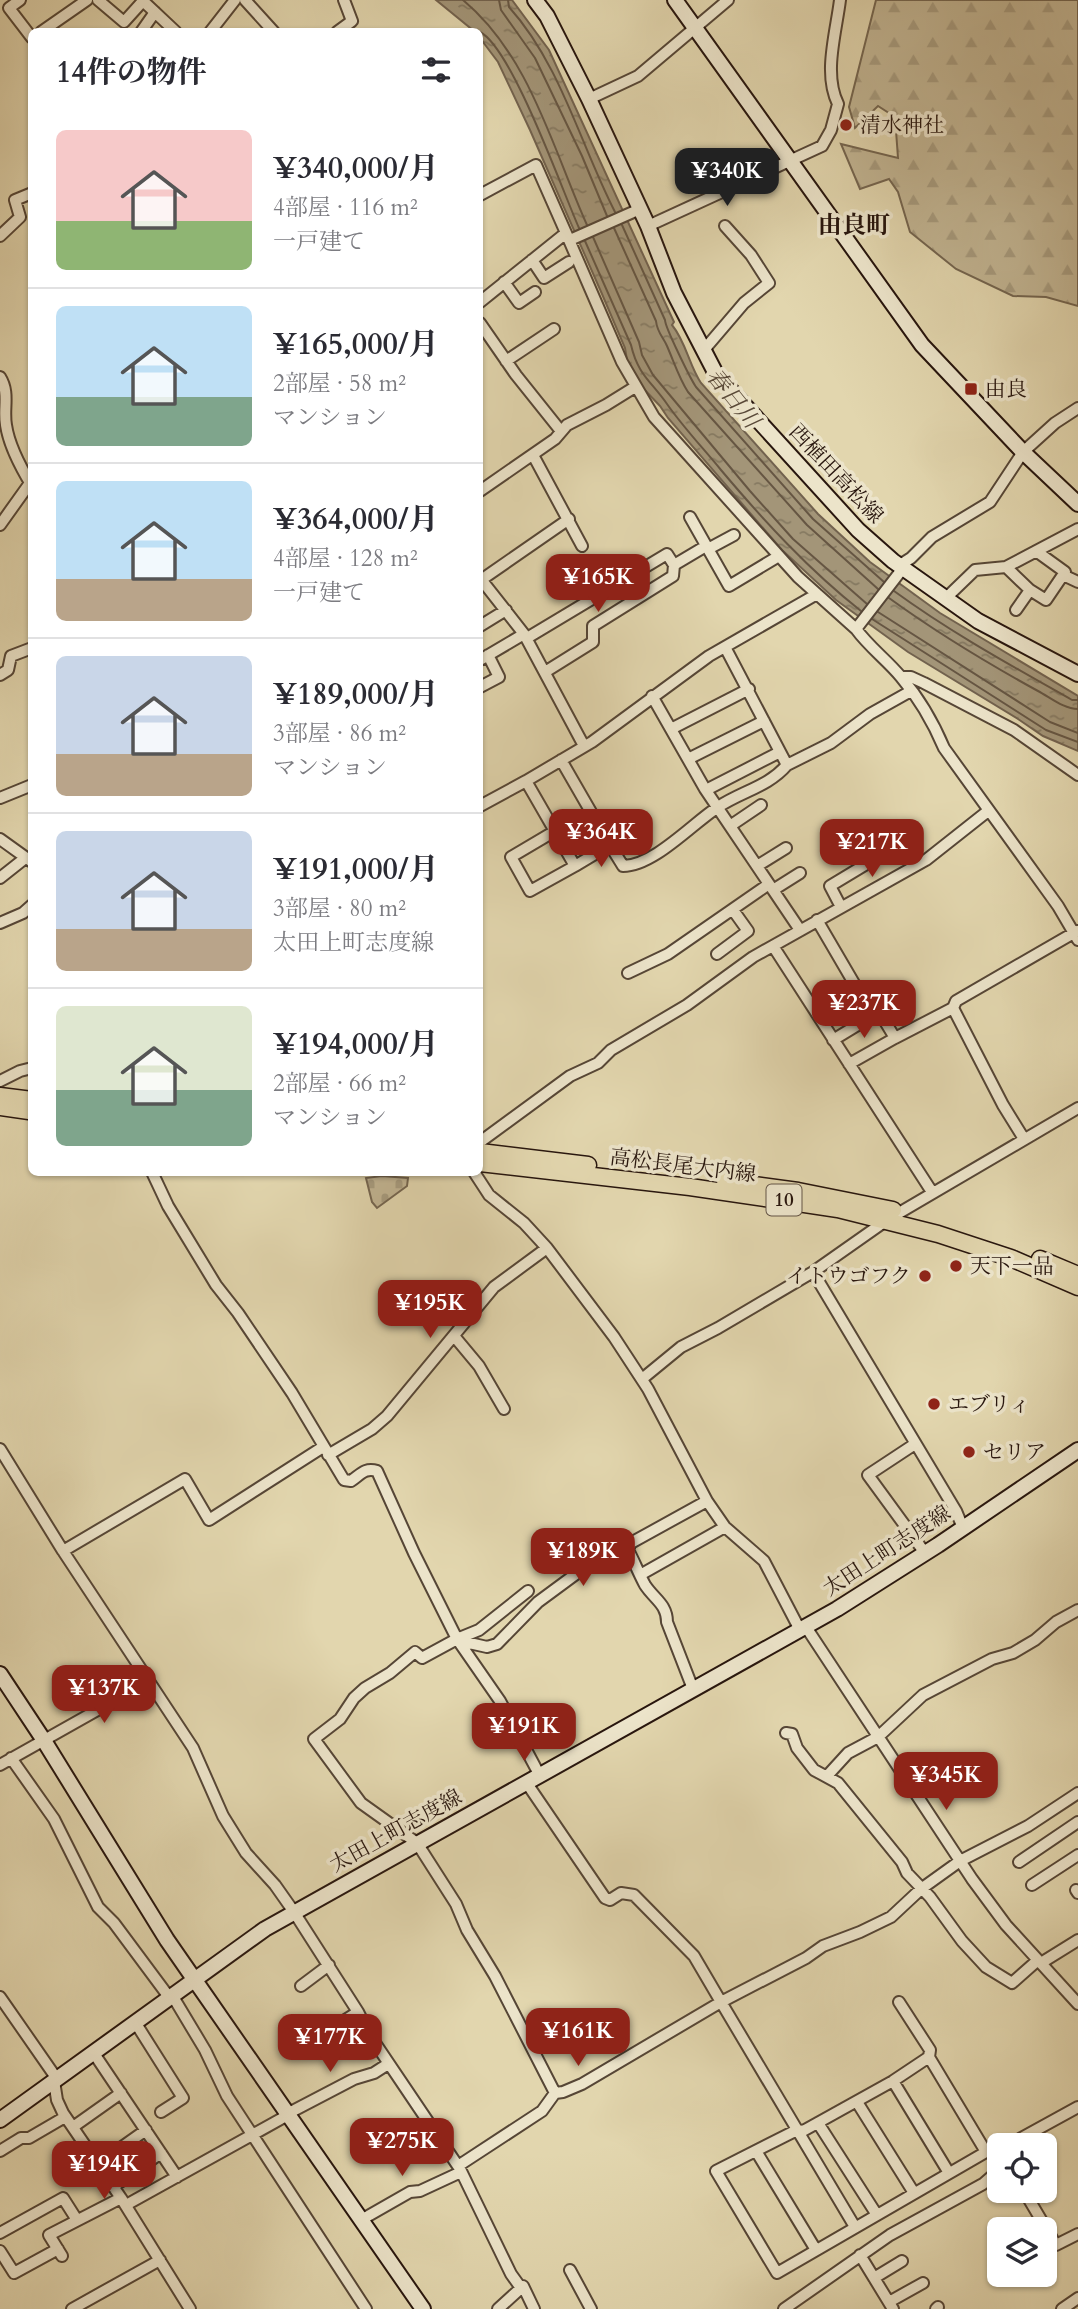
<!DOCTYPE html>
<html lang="ja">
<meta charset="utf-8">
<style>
:root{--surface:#fff;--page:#f7f7f7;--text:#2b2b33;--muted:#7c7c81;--line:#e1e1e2;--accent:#8f2418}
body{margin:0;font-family:Cardo,"Noto Serif JP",serif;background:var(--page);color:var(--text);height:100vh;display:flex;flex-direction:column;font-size:26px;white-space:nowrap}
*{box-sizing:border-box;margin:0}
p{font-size:23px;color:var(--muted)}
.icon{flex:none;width:38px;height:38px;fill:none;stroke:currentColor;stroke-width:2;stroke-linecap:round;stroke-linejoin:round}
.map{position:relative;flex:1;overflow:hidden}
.details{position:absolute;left:28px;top:28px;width:455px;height:1148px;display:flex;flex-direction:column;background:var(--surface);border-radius:10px;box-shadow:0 2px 5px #0004}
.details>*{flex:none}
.buttons{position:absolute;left:987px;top:2133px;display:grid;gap:14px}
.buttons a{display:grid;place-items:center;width:70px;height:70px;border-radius:10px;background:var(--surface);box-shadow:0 2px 5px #0004;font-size:35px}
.price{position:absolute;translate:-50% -60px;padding:0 16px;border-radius:14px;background:var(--accent);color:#fff;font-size:23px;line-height:46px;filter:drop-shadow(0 2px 4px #0008)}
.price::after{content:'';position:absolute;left:50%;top:42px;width:21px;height:16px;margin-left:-10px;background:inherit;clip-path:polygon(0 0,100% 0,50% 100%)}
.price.active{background:#222;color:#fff}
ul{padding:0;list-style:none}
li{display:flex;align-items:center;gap:21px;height:175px;padding:0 28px}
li+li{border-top:2px solid var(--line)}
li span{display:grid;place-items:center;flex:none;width:196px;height:140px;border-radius:10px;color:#555}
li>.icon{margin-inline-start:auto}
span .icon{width:84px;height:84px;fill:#fffc;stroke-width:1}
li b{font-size:30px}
h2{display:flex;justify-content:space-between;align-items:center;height:84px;padding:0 28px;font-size:30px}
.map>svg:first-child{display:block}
</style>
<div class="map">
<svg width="1078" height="2309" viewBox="0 0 1078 2309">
<defs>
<pattern id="forest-firs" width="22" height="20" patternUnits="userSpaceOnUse" patternTransform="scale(1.75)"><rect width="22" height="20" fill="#c2b593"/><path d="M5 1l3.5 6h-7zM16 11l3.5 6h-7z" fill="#a79b7e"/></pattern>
<pattern id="cemetery-stones" width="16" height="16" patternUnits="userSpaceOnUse" patternTransform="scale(1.75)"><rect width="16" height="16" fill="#c2b593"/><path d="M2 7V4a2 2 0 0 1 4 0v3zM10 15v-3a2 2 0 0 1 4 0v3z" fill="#a79b7e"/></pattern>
<pattern id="water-ripples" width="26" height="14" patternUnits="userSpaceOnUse" patternTransform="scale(1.75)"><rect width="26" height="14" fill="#a39578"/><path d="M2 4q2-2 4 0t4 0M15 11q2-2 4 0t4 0" fill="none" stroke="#857961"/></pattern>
</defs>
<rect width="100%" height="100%" fill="#e2d6ae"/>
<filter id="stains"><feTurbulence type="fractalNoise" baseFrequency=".00286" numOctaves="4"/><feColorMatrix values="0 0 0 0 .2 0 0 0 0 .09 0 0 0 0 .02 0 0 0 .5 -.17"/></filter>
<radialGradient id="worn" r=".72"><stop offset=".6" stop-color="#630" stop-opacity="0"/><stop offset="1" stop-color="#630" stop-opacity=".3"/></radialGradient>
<path fill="url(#forest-firs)" stroke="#756650" stroke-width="2" d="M876 0H1078V306L1046 297 1013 296 956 269 910 232 898 192 889 179 860 189 841 144 898 158 895 117 878 106 855 128 849 107Z"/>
<path fill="url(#cemetery-stones)" stroke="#756650" stroke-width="2" d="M382 1176 408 1178 407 1186 377 1208 372 1202 366 1178Z"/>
<path fill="url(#water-ripples)" stroke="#72624e" stroke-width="2" d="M436 0H512L549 50 674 322 672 325C686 342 689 365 701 383L818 514 870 562 940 613 1078 696V751L1043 736 1018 719 908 652 836 600 782 550 668 418 660 406 640 385 627 360 625 348 602 294 530 130 498 62 480 38V32L474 31Z"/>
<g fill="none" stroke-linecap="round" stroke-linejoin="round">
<path stroke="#665643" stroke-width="2" d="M463 0C530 56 552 147 587 225
M499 0 501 10 535 58 582 156 607 216
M508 0 509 7C561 65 580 144 615 212
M480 32C512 48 562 190 579 228
M622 225 665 320C665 327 690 378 696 387L813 519 884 582
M614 228 656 321C657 332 663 337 667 346 674 362 679 378 688 392L807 525 878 589
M593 237 639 342 642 355 653 375 750 491 793 539 867 604
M585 241 631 345C638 375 651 381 667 404 683 427 703 448 721 470 764 521 809 570 861 611
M894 591C950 632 1012 666 1072 700H1078
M889 598C936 632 987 663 1038 691 1051 698 1064 709 1078 709
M878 612 1050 722 1078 733
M872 619 1046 730 1078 742"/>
<g stroke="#564636" stroke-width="14">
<path id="street" d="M20 0 9 8 32 38
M98 0 124 22 143 1
M142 0 176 32
M245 0 274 32
M41 32 87 0
M141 32 155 12
M210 32 235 0
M337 32 352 21 344 0
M589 99 638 76 728 0
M480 195 536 165 566 233
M648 226 822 146 831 130 838 104C823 74 836 33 840 0
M0 236 20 217 15 200 32 193
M570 240 640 209
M532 260 544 278 569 262
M504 282 519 303 535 292
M480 302 566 233 622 362 654 417 798 577 856 629 900 572V565L911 558 932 537 990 502 1023 452 1055 423 1078 408
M480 323 516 375 560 430
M703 351 744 303 769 283 751 255 725 226
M506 361 554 329
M0 377C10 393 3 408 6 425 9 446 21 468 32 486
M533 455 582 546
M480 491 555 439 567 425 606 405 635 387
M690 517 729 586 779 556
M0 525 30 483
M708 549 734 535
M1006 567 1078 529
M1063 575 1078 582
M480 578 524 634 584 746
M481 580 569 519
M1030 590 1046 600 1065 572 1036 551
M946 598 975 570 1006 567 1030 590 1016 610
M480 626 506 610
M856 629C869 647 887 660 901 677 919 698 933 722 944 748L1058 906 1078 940
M527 638 667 554 674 565
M480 660 524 634
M545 672 593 642V626L673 576 674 565 706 546
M0 675 8 670 11 656 32 648
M901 677H911L924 683 1014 730 1078 775
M480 687 499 677 488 655
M652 696 705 789 800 930
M671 729 749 689
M688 759 764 721
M787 765 831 743 870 714 911 691
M526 781 575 866 610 845 561 760
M706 790 780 752
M0 798 32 785
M480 806 526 781 592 742 709 656 817 594
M730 826 761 805
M555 831 511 857 530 891 575 866
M0 839 32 862
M864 843 874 859
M610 845 623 866C654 866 693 823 718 807 742 791 768 787 787 765L725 647
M757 866 786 848
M0 878 24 859
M773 890 800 873
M841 907 830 886 893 848
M817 920 855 985 866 990 895 1038 849 1064
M0 923 23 913 32 905
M773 946 932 1192
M717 954 748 931 733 910
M628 973 668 954 769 884
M953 1008 956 1001 1077 931
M895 1038 953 1008 1003 1105 1024 1139
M833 1040 879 1012
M0 1081 20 1071 32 1068
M480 1142 570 1076 598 1063 611 1050 687 1005 753 957 926 860 988 811
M152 1172 168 1206 216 1285 238 1313 292 1393 344 1480 351 1481C360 1475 365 1467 377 1471L414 1553 457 1639 500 1701 539 1774
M474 1172 489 1195 524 1223 547 1248 614 1337 648 1389 707 1501 725 1527 764 1561 800 1630
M813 1272 956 1511 963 1528
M454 1336 479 1366 504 1409
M642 1379 681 1347 718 1328 813 1272 887 1220 1078 1108
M915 1444 868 1475 925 1553
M0 1449 63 1551 185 1479 209 1520 323 1447
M328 1455 372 1429 387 1416 494 1287 547 1248
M631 1542 628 1550C634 1561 639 1574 645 1585 654 1599 667 1604 667 1622L693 1689
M63 1551 193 1748 223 1816 246 1853 275 1885 294 1912 358 2012 369 2034 460 2169 511 2274 521 2288 498 2309
M640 1575 725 1527
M528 1591 479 1630 457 1639 422 1658 415 1652 390 1673 365 1688 354 1698 340 1719 314 1739 361 1803 417 1843 456 1904 467 1930 495 1976 555 2093
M806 1627 972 1879 1006 1925 1078 2004
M465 1642 487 1647 497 1644 538 1602 580 1571 707 1501
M786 1733 792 1734 797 1748 814 1770 838 1783 902 1862 907 1873 930 1897 962 1941 986 1967 1012 1983 1038 1960
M11 1758 54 1819 98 1907 114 1923 169 1997
M0 1765 149 1681
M827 1776 848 1753 878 1737 923 1695 992 1659 1013 1653 1035 1640 1056 1622 1078 1610
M1019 1862 1078 1822
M1032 1885 1078 1855
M1076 1890 1078 1893
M1041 1963 1078 1940
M301 1986 329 1965
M172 1995 205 2050 227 2096 366 2309
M0 1997 57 2079
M899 2002 930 2050 929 2057
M135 2022 183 2098 161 2112
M309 2043 358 2012
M93 2052 177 2177
M54 2081 57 2100 63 2113 121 2198 190 2309
M893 2081 949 2173
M857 2102 914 2193
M287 2114 354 2079 374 2073 388 2064
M818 2123 877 2215
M73 2127 121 2093
M1007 2146 1078 2107
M0 2151 21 2138H29L65 2117
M756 2151 816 2250
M986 2152 929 2057 893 2081 803 2131 797 2130 716 2171 777 2273 986 2152 999 2149
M98 2164 146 2130
M458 2166 542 2111 555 2093 563 2092 582 2084 721 2002 694 1956 634 1895 621 1893 610 1900 605 1898 526 1782
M113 2187 161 2153
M1024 2191 1056 2245 1078 2234
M126 2205 288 2115
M361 2220 410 2192 420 2191 461 2172
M855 2227 721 2002 806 1958 823 1946 860 1932 891 1917 921 1889 960 1861 1028 1826 1078 1793
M0 2233 63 2198 77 2220
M0 2251 14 2273 58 2249
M860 2255 893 2309
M62 2256 49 2235 121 2198
M570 2270 591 2309
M874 2278 902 2261
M523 2286 534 2309
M889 2302 923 2283
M72 2309 160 2260
M784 2309 890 2235 983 2184 999 2170
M936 2309 938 2307
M1062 2309 1078 2298"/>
</g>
<g stroke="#28160e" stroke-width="18">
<path id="secondary" d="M535 0 547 16 589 99 648 226 674 293 716 374 858 530 893 561 978 621 1078 674
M675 0 922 345 1023 452 1078 504
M0 1674 43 1739 167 1940 423 2309
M0 2120 265 1929 837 1609 938 1545 1078 1450"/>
</g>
<g stroke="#28160e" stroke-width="19">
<path id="primary" d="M0 1096 32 1100
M0 1107 29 1111
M480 1152 588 1165
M480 1163 690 1187 838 1209 938 1234 1011 1258 1078 1287
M725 1181 798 1191 893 1210
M1040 1259 1078 1275"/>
</g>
<use href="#street" stroke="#ece4ca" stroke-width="10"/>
<use href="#secondary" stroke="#ece4ca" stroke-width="14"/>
<use href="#primary" stroke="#e2d6ae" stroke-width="16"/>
</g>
<g fill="#8f2418" stroke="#ece4ca" stroke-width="2.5">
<circle cx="846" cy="125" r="7"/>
<rect x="964" y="382" width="14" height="14" rx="3.5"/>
<circle cx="956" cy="1266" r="7"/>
<circle cx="925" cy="1276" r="7"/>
<circle cx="934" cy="1404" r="7"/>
<circle cx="969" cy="1452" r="7"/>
</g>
<g text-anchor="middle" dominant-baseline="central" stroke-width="7" stroke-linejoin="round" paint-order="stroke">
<rect fill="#ece4ca" stroke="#635446" stroke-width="2" x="766.5" y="1184.5" width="35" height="31" rx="5"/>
<g font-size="19" font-weight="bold" fill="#28160e">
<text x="784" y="1200">10</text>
</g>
<g font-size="21" fill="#28160e" stroke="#ece4ca" text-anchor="start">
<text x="860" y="125">清水神社</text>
<text x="985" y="389">由良</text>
<text x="970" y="1266">天下一品</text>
<text x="911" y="1276" text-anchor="end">イトウゴフク</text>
<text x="948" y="1404">エブリィ</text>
<text x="983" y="1452">セリア</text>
</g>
<g font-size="21" fill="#28160e" stroke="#ece4ca">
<text transform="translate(836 474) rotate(47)">西植田高松線</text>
<text transform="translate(683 1166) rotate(7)">高松長尾大内線</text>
<text transform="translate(887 1551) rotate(-33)">太田上町志度線</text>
<text transform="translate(396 1831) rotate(-29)">太田上町志度線</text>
</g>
<g font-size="23" font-style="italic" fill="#594938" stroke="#ece4ca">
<text transform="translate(733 398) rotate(51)">春日川</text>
</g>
<g font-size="24" font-weight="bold" fill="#28160e" stroke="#ece4ca">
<text x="854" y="225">由良町</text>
</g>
</g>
<rect width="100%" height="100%" filter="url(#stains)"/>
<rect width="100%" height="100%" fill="url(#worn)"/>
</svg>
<div class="buttons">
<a><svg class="icon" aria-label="locate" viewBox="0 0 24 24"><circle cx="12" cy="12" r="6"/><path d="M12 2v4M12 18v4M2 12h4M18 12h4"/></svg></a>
<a><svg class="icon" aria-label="layers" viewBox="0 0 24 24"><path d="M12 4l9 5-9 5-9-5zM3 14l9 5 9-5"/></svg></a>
</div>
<b class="price active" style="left:727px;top:208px">¥340K</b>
<b class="price" style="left:598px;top:614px">¥165K</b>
<b class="price" style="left:601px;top:869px">¥364K</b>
<b class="price" style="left:872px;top:879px">¥217K</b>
<b class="price" style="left:864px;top:1040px">¥237K</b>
<b class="price" style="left:430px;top:1340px">¥195K</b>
<b class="price" style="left:583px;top:1588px">¥189K</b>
<b class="price" style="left:104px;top:1725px">¥137K</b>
<b class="price" style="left:524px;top:1763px">¥191K</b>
<b class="price" style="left:946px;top:1812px">¥345K</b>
<b class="price" style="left:578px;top:2068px">¥161K</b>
<b class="price" style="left:330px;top:2074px">¥177K</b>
<b class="price" style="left:402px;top:2178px">¥275K</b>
<b class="price" style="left:104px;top:2201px">¥194K</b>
<section class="details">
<h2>14件の物件<svg class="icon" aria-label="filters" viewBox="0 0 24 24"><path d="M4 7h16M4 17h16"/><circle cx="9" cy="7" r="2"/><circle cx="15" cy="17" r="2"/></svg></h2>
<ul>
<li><span style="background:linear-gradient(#f6c9c9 65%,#8fb573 0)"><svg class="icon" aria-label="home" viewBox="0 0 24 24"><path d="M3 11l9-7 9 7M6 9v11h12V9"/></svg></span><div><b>¥340,000/月</b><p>4部屋 · 116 m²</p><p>一戸建て</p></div></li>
<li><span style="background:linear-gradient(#bfe0f5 65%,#7fa58c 0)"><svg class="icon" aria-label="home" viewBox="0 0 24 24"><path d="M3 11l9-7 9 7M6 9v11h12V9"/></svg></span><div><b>¥165,000/月</b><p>2部屋 · 58 m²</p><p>マンション</p></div></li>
<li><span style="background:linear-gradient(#bfe0f5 70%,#b9a48a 0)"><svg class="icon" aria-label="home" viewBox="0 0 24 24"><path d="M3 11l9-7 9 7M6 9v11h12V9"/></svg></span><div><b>¥364,000/月</b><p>4部屋 · 128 m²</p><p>一戸建て</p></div></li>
<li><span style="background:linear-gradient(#c9d6e8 70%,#b9a48a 0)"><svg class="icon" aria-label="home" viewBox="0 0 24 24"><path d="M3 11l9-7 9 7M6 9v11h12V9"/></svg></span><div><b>¥189,000/月</b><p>3部屋 · 86 m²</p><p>マンション</p></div></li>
<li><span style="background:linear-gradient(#c9d6e8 70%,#b9a48a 0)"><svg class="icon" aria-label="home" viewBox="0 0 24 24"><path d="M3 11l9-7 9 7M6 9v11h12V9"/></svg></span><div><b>¥191,000/月</b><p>3部屋 · 80 m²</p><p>太田上町志度線</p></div></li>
<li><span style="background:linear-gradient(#dfe7d0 60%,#7fa58c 0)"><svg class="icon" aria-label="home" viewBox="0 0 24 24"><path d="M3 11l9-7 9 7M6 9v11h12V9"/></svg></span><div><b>¥194,000/月</b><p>2部屋 · 66 m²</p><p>マンション</p></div></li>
</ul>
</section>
</div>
